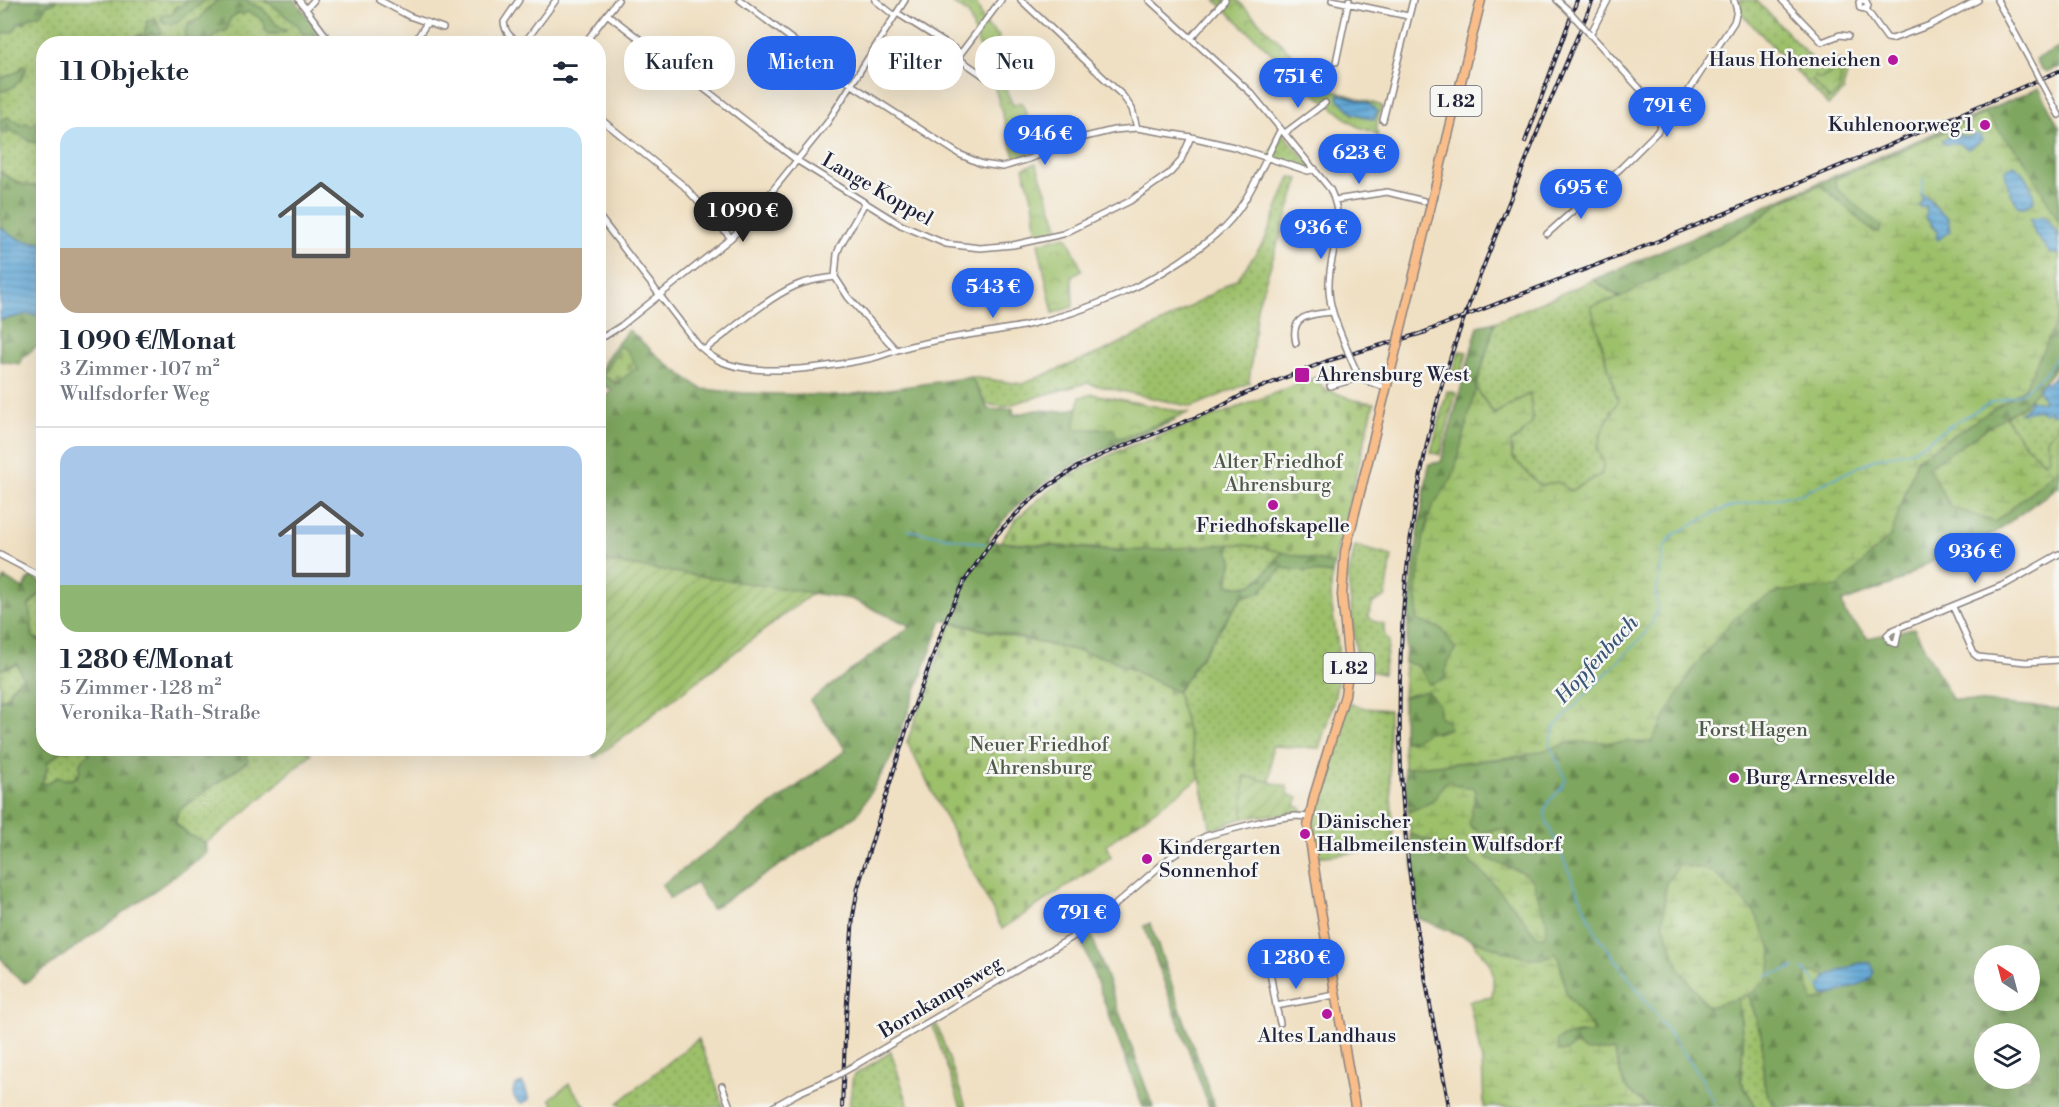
<!DOCTYPE html>
<html lang="de">
<meta charset="utf-8">
<style>
:root{--surface:#fff;--page:#f6f6f7;--text:#1f2937;--muted:#747a83;--line:#e0e1e3;--accent:#2563eb}
body{margin:0;font-family:"Libre Bodoni",serif;background:var(--page);color:var(--text);height:100vh;display:flex;flex-direction:column;font-size:22px;white-space:nowrap}
*{box-sizing:border-box;margin:0}
p{font-size:20px;color:var(--muted)}
.icon{flex:none;width:33px;height:33px;fill:none;stroke:currentColor;stroke-width:2;stroke-linecap:round;stroke-linejoin:round}
.map{position:relative;flex:1;overflow:hidden}
.drawer{position:absolute;left:36px;top:36px;width:570px;height:720px;display:flex;flex-direction:column;background:var(--surface);border-radius:24px;box-shadow:0 6px 24px #0002}
.drawer>*{flex:none}
.hud{position:absolute;left:624px;top:36px;width:570px;height:54px;display:flex;gap:12px}
.needle{width:39px;rotate:324deg}
.tools{position:absolute;left:1974px;top:945px;display:grid;gap:12px}
.tools a{display:grid;place-items:center;width:66px;height:66px;border-radius:50%;background:var(--surface);box-shadow:0 6px 24px #0002;font-size:30px}
.price{position:absolute;translate:-50% -51px;padding:0 14px;border-radius:21px;background:var(--accent);color:#fff;font-size:20px;line-height:39px;filter:drop-shadow(0 2px 3px #0008)}
.price::after{content:'';position:absolute;left:50%;top:36px;width:18px;height:14px;margin-left:-9px;background:inherit;clip-path:polygon(0 0,100% 0,50% 100%)}
.price.current{background:#222;color:#fff}
ul{padding:0;list-style:none}
li{display:grid;align-content:center;gap:12px;height:318px;padding:0 24px}
li+li{border-top:2px solid var(--line)}
li span{display:grid;place-items:center;height:186px;border-radius:18px;color:#555}
li>.icon{margin-inline-start:auto}
span .icon{width:108px;height:108px;fill:#fffc;stroke-width:1}
li b{font-size:26px}
h2{display:flex;justify-content:space-between;align-items:center;height:72px;padding:0 24px;font-size:26px}
.tag{padding:0 21px;border-radius:24px;background:var(--surface);box-shadow:0 6px 24px #0002;font-size:21px;line-height:54px}
.tag.current{background:var(--accent);color:#fff}
.map>svg:first-child{display:block}
</style>
<div class="map">
<svg width="2059" height="1107" viewBox="0 0 2059 1107">
<defs>
<pattern id="grass-dots" width="8" height="8" patternUnits="userSpaceOnUse" patternTransform="scale(1.5)"><rect width="8" height="8" fill="#9dc06a"/><path d="M2 2h.1M6 6h.1" fill="none" stroke="#809c58" stroke-width="1.8" stroke-linecap="round"/></pattern>
<pattern id="forest-firs" width="22" height="20" patternUnits="userSpaceOnUse" patternTransform="scale(1.5)"><rect width="22" height="20" fill="#7ea65e"/><path d="M5 1l3.5 6h-7zM16 11l3.5 6h-7z" fill="#67874f"/></pattern>
<pattern id="wetland-marsh" width="20" height="14" patternUnits="userSpaceOnUse" patternTransform="scale(1.5)"><rect width="20" height="14" fill="#9dc06a"/><path d="M1 5h8M5 5V1M11 12h8M15 12V8" fill="none" stroke="#809c58"/></pattern>
<pattern id="cemetery-stones" width="16" height="16" patternUnits="userSpaceOnUse" patternTransform="scale(1.5)"><rect width="16" height="16" fill="#9dc06a"/><path d="M2 7V4a2 2 0 0 1 4 0v3zM10 15v-3a2 2 0 0 1 4 0v3z" fill="#809c58"/></pattern>
<pattern id="park-crowns" width="20" height="18" patternUnits="userSpaceOnUse" patternTransform="scale(1.5)"><rect width="20" height="18" fill="#9dc06a"/><path d="M2 6a3 3 0 1 1 6 0M12 15a3 3 0 1 1 6 0" fill="none" stroke="#809c58"/></pattern>
<pattern id="garden-furrows" width="10" height="10" patternUnits="userSpaceOnUse" patternTransform="scale(1.5)"><rect width="10" height="10" fill="#9dc06a"/><path d="M-1 1l2-2M0 10L10 0M9 11l2-2" fill="none" stroke="#809c58"/></pattern>
<pattern id="water-rules" width="6" height="5" patternUnits="userSpaceOnUse" patternTransform="scale(1.5)"><rect width="6" height="5" fill="#5ea6d5"/><path d="M0 2.5h6" fill="none" stroke="#4d87ae"/></pattern>
</defs>
<rect width="100%" height="100%" fill="#f6f6f2"/>
<filter id="ink" filterUnits="userSpaceOnUse"><feTurbulence type="fractalNoise" baseFrequency=".0167" numOctaves="2"/><feDisplacementMap in="SourceGraphic" scale="12" xChannelSelector="R" yChannelSelector="G"/><feConvolveMatrix kernelMatrix="1 2 1 2 8 2 1 2 1" color-interpolation-filters="sRGB"/></filter>
<filter id="wash" filterUnits="userSpaceOnUse"><feTurbulence type="fractalNoise" baseFrequency=".008" numOctaves="4" result="noise"/><feDisplacementMap in="SourceGraphic" scale="24" xChannelSelector="R" yChannelSelector="G"/><feGaussianBlur stdDeviation="1.35" result="paint"/><feColorMatrix in="noise" values="0 0 0 0 0 0 0 0 0 0 0 0 0 0 0 0 0 1.4 0 .05"/><feComposite in="paint" operator="in"/></filter>
<g filter="url(#wash)">
<rect width="100%" height="100%" fill="#f0e0c3"/>
<path fill="url(#grass-dots)" stroke="#607152" stroke-width="1.5" d="M0 0H294L329 43 44 44 43 184C27 190 14 181 0 172Z
M1739 0H1756L1822 69 1839 60 1848 70 1843 89 1844 91 1828 105 1741 13Z
M1282 132 1313 168 1310 170 1268 157Z
M1290 177 1299 179 1257 307 1249 383 1192 407 1086 383 1002 407 986 404 971 377 1022 384 1104 351 1168 320 1238 278 1264 242Z
M1593 280 1620 298 1591 306 1618 401 1603 428 1604 462 1602 474 1571 492 1558 482 1540 486 1512 457 1511 442 1519 437 1530 394 1494 415 1476 388 1495 322Z
M2038 388 2044 401 2033 409 2059 413V424L2047 439 2049 459 2044 462C2030 449 2014 435 2006 416L2023 405Z
M1230 544 1255 546 1283 552C1261 574 1263 591 1227 585L1233 560 1229 553Z
M1355 546 1392 556 1386 596 1373 603 1368 616 1373 621 1384 624V633L1389 642 1383 674 1365 670 1357 661 1348 578Z
M1282 568 1332 574C1328 603 1337 629 1339 657 1340 688 1328 719 1319 748L1272 746 1270 782 1244 776 1243 818 1211 830 1200 778 1177 692 1242 597 1260 592Z
M43 591V642L33 638 29 605Z
M17 664 24 677C14 684 13 697 0 700V670Z
M1349 703 1365 708 1389 710V758L1394 848 1317 857 1313 834 1314 816Z
M72 749H86L90 753C86 760 80 774 74 778 66 784 55 777 46 784L42 783 48 767 47 763 62 751Z
M245 749H306L311 754 234 822 206 843 189 835 175 822 178 811 248 761Z
M1749 995 1762 1038 1764 1083 1773 1107H1756L1741 1081 1743 1041 1738 997Z
M937 1025 966 1107H961L933 1027Z
M698 1039 713 1075 723 1107H622L618 1103Z
M891 1052 909 1107H849L853 1076Z"/>
<path fill="url(#forest-firs)" stroke="#50644c" stroke-width="1.5" fill-rule="evenodd" d="M13 0H56L55 3 46 5 43 13 29 18 24 24 20 22 13 32H8L0 36V16L6 11Z
M188 0H205C197 9 185 13 177 23L171 24 163 22 161 19 164 14 167 13 169 15 173 13 176 6H182Z
M218 0H247L249 3 262 8 277 25 287 30 277 34H268L265 31C266 19 255 15 247 12L243 14 238 13 230 19 227 30 217 34 208 43H175L179 38 183 40 186 39 185 33 188 24 201 18 206 10Z
M266 0H295L329 43H321L312 33 307 36 302 33 299 26C286 20 279 6 266 2Z
M155 17 162 33 155 35 151 33C144 42 139 44 128 43L138 35H145V28L147 27 146 22Z
M2059 48V67L2046 72 2041 68 2036 59Z
M23 66H26C25 78 13 91 0 91V79L17 72Z
M2039 88 2059 127V237L2049 222 2051 254H2059V364L2023 406 1928 467 1995 522 2059 468V486L1994 533 1927 563 1898 582 1842 602 1845 613 1868 638 1914 628 1952 699 2059 709V1107H1773L1764 1083 1762 1038 1749 995 1769 978 1754 913 1714 872 1681 864 1680 970 1708 1007 1738 997 1743 1041 1741 1081 1756 1107H1648L1624 1086 1614 1051H1583L1577 1044 1566 1051H1558L1557 1040 1565 1036 1594 1032 1566 993 1559 959 1526 958 1472 940 1418 918 1410 834 1455 849 1489 879 1517 910 1536 936 1494 862 1486 858 1490 846 1505 837 1497 829C1484 833 1477 835 1468 824L1476 791 1472 787H1463L1454 785 1438 795 1432 802 1408 812 1404 768 1523 757 1447 663 1445 679 1429 684 1418 667 1405 662C1409 596 1418 530 1429 464L1441 462 1478 326 1495 322 1476 388 1494 414 1530 393 1532 423 1519 437 1511 442 1512 457 1540 486 1558 482 1571 491 1602 474 1604 462 1597 450 1603 428 1618 401 1591 306 1620 297 1593 280ZM1984 956H2030V1000H1984ZM1984 1034H2030V1078H1984Z
M8 117 13 121 16 120 20 124 28 123 31 126 38 120 43 123V147L41 148 36 142H30L26 138 12 131 6 134 0 130V121Z
M0 172C14 181 27 190 43 184V243C22 241 18 241 0 227Z
M28 314 43 316V341L21 359 20 364 0 361V320Z
M629 330 662 360 702 389 742 393 841 396 971 377 988 409 1000 410 1013 408 1014 415 1036 410 1065 411 1079 407 1172 414 1175 421C1106 446 1030 477 987 541L1119 551 1230 544 1229 552 1233 559 1227 585C1261 592 1262 572 1283 552L1334 564 1332 574 1282 568 1260 592 1242 597 1177 692 1108 658 942 620 891 758 857 815 712 909 696 883 670 899 662 885 846 750 810 701 911 626 851 599 599 561 598 407 612 390 599 382C600 361 616 345 629 330Z
M31 576 43 583V591L29 605 33 637 43 642 44 748 72 749 62 751 47 763 48 767 42 783 46 784 57 777 70 780 77 777 80 770V762L90 753 86 749H245L248 761 178 811 175 823 189 835 206 843 207 853 25 983 15 976 0 957V700L9 697 10 689 23 677 17 664 0 670V585L5 578 23 589Z
M1427 691 1439 705V716L1447 720 1450 728 1421 736 1413 742 1403 740V697Z
M1150 923 1215 1107H1209L1144 926Z
M1091 933 1153 1107H1143L1081 939Z"/>
<path fill="url(#wetland-marsh)" stroke="#607152" stroke-width="1.5" fill-rule="evenodd" d="M1985 114 2023 158 2059 222V237L2049 222 2051 254H2059V316L2024 389 1917 459 1891 535 1838 587 1781 591 1751 605 1730 623 1692 670 1651 742H1574L1523 756 1404 768 1403 740 1412 742 1429 731 1437 733 1450 728 1447 720 1439 716V705L1427 691 1403 697 1405 662 1418 666 1429 684 1445 679 1447 663 1456 650 1442 629 1416 620 1418 605 1416 593 1424 536 1432 507 1453 477 1476 388 1494 415 1530 393 1532 423 1519 437 1511 442 1512 457 1540 486 1558 482 1571 491 1602 474 1604 462 1597 450 1603 428 1618 401 1591 306 1620 298 1751 225 1784 200 1819 185 1830 193 1873 232H1880V225L1836 188 1835 179ZM1932 200 1939 213 1938 240V232L1931 226 1925 204 1922 202Z
M2006 416C2014 435 2029 449 2044 462L2049 459 2047 439 2059 424V468L1995 522 1951 507 1928 467Z
M1447 780C1456 786 1462 787 1472 787L1476 791 1469 824C1479 838 1492 829 1507 829L1505 837 1490 846 1486 858 1524 873 1533 881 1547 924 1545 936H1536L1517 910 1489 879 1455 849 1410 834 1408 812 1432 802Z
M1680 864 1714 872 1755 913 1772 950 1769 978 1749 995 1708 1007 1680 970 1663 923 1666 883Z
M1472 940 1526 958 1542 959 1555 953 1559 959 1566 993 1595 1033H1578L1565 1036 1557 1040 1558 1051H1566L1577 1044 1584 1051H1614L1624 1086 1648 1107H1484L1482 1061 1469 1001 1492 997C1493 986 1495 974 1489 963 1485 954 1477 951 1472 940Z
M1812 972 1827 976 1820 987 1822 995H1831L1813 1002 1805 974Z"/>
<path fill="url(#cemetery-stones)" stroke="#607152" stroke-width="1.5" d="M619 346 627 350 637 368 616 383 603 376Z
M1316 377 1323 388 1354 400 1374 403 1334 564 1255 546 1230 544 1154 550H1119L1000 542 1016 519 1061 480 1124 448 1226 412Z
M951 623 1108 658 1177 692 1200 778 1107 844 1111 857 1002 929 907 742Z"/>
<path fill="url(#park-crowns)" stroke="#607152" stroke-width="1.5" d="M947 0H975L985 24 999 36 994 55 1001 75H989L968 13Z
M1215 0H1237L1301 63 1335 91 1382 106C1379 115 1375 125 1378 135 1384 151 1392 151 1388 171L1380 139 1373 132 1356 126 1313 92Z
M1842 66 1839 92 1829 99 1812 80 1816 77 1821 79Z
M1002 81 1013 105 1021 102 1029 119 1025 122 1036 152 1016 160 993 82Z
M1036 163 1060 232 1037 236 1033 201 1023 168Z
M1067 236 1082 270 1072 276 1073 307 1053 313 1038 243Z
M1093 394 1188 413 1117 439 1114 429H1074L1080 397Z"/>
<path fill="url(#garden-furrows)" stroke="#607152" stroke-width="1.5" d="M1459 351 1467 352 1459 382 1451 380Z
M1447 391 1456 393 1440 455 1431 452Z
M599 561 813 593 595 758 589 749 598 748Z
M1244 776 1287 786 1288 794 1298 798 1295 806 1302 808V812L1243 818Z"/>
<path fill="#9dc06a" stroke="#607152" stroke-width="1.5" d="M569 1084 586 1107H556L550 1099Z"/>
<path fill="url(#water-rules)" stroke="#406488" stroke-width="1.5" d="M1339 94C1351 98 1371 101 1377 112L1374 120 1353 113 1338 98Z
M1953 134 1967 137 1979 134 1982 140 1968 149 1959 143 1944 144 1942 140Z
M2014 165C2025 172 2034 190 2034 202L2024 207H2019C2011 196 2006 184 2005 170Z
M1921 193C1933 201 1936 211 1948 218L1950 231 1938 240 1936 237 1938 232 1925 217 1927 212 1925 205 1922 208 1919 205 1922 202Z
M2043 216C2057 229 2059 235 2059 254H2051L2035 234 2030 219Z
M0 227C18 241 21 241 43 243V316L28 314 0 320Z
M2059 369V413L2051 415V411L2044 413 2040 410 2020 413 2028 406 2030 400 2042 403 2044 401 2038 388 2043 382 2047 383 2053 378Z
M1860 963H1871L1874 972 1868 981 1831 995H1822L1820 987 1827 976Z
M522 1083 525 1087 529 1100 522 1104C514 1101 511 1093 515 1086Z"/>
<g fill="none" stroke-linecap="round" stroke-linejoin="round">
<path stroke="#5ea6d5" stroke-width="1.5" d="M1921 193 1924 178
M907 530 985 544
M1803 969 1820 987
M1765 976 1795 968
M1717 1107 1699 1074 1596 933 1546 820C1541 796 1559 800 1566 779L1549 744 1555 726 1640 639 1651 625 1657 610 1656 594 1664 548 1673 535 1721 510 1737 505 1801 494 1877 458 1912 451 1956 422 1988 404 2022 393 2046 372 2059 353"/>
</g>
</g>
<g filter="url(#ink)">
<g fill="none" stroke-linecap="round" stroke-linejoin="round">
<g stroke="#89817f" stroke-width="8">
<path id="minor" d="M299 0 332 44
M379 0 409 16 443 28
M519 0 504 22C505 32 511 40 522 41L528 38 556 0
M740 0 852 85 959 154 982 164 1003 167 1029 159 1085 137 1114 130 1137 128 1191 137 1234 147 1308 171 1315 169
M875 0 895 16
M1021 0 1123 96 1132 109 1137 128
M1149 0 1252 94 1330 189C1349 229 1327 252 1329 290 1330 312 1340 331 1348 352
M1332 0 1408 16
M1557 0 1568 10
M1782 0 1822 42 1840 35 1848 36
M1997 0 2035 70
M306 9 314 0
M1866 9 1860 8 1859 2 1862 0 1866 1 1868 6 1866 9 1887 38 1892 39 1930 25 1978 0
M897 13 961 53 958 58 987 78 1009 80
M607 14 798 161 901 225 946 244 980 248 1013 245 1063 234 1130 201 1170 173 1180 162 1191 137
M1589 33 1661 112 1667 115
M1590 35 1608 0
M1191 38 1225 0
M413 44 427 23
M584 44 618 0
M961 53 1001 0
M1336 62 1349 0
M2041 82 2059 115
M598 117 684 186 731 238
M1383 120 1413 0
M1285 133 1325 103
M1335 200 1387 192 1424 201
M865 203 840 246 837 254 835 277 848 297 896 350
M598 215 698 345C705 351 711 357 720 361 758 378 828 367 868 359 883 356 897 349 911 346 948 337 986 333 1023 326 1087 312 1152 285 1204 244 1216 235 1230 222 1239 209 1256 185 1267 155 1281 129
M1547 234 1622 167 1657 132 1667 115 1675 111 1734 22 1737 11 1734 0
M599 336H605L621 326 731 238 748 221 827 123 905 0
M1296 343C1289 315 1311 314 1332 312
M704 350C732 330 764 300 795 286 808 280 822 279 835 277
M1354 366 1360 379 1387 388
M1330 386 1359 378
M0 555 44 578
M1953 607 1974 654 1978 657 2026 662 2059 660
M1899 629 1896 644 1890 642 1887 635 1891 631 2006 584 2059 554
M1257.5 966a5.5 5.5 0 1 1 11 0a5.5 5.5 0 1 1-11 0Z
M1269 967 1276 1006 1335 995
M1276 1006 1280 1023
M852 1067 1071 938 1115 905 1174 854 1206 836 1267 820 1295 816 1309 817
M722 1086 730 1107
M773 1107 798 1093 834 1077"/>
</g>
<g stroke="#89817f" stroke-width="11">
<path id="primary" d="M1400 332 1481 0
M1355 1107 1319 900 1308 826 1314 796 1345 695 1349 666 1342 595 1345 552 1397 346"/>
</g>
<use href="#minor" stroke="#fff" stroke-width="5"/>
<use href="#primary" stroke="#f8bd89" stroke-width="8"/>
<g stroke="#22223b" stroke-width="4">
<path id="rail" d="M1525 142 1577 0
M1419 334 1653 243 1871 153 2059 71
M842 1107 846 1016 853 916 858 887 910 718 948 615 964 582 997 534 1024 506 1047 487 1077 467 1101 455 1214 410 1244 394 1327 361 1426 332
M1449 1107C1436 1035 1421 964 1412 892 1391 738 1396 569 1433 418 1450 349 1477 283 1503 217 1532 144 1562 72 1593 0"/>
</g>
<use href="#rail" stroke="#f6f6f2" stroke-width="1.5" stroke-dasharray="4.5" stroke-linecap="butt"/>
<g stroke="#89817f" stroke-width="8" stroke-linecap="butt">
<path id="minor-bridge" d="M1568 10 1589 33
M2035 70 2041 82
M1348 352 1354 366
M834 1077 852 1067"/>
</g>
<g stroke="#89817f" stroke-width="11" stroke-linecap="butt">
<path id="primary-bridge" d="M1397 346 1400 332"/>
</g>
<use href="#minor-bridge" stroke="#fff" stroke-width="5"/>
<use href="#primary-bridge" stroke="#f8bd89" stroke-width="8"/>
</g>
</g>
<g fill="#b5179e" stroke="#f6f6f2" stroke-width="2">
<circle cx="1893" cy="60" r="6"/>
<circle cx="1985" cy="125" r="6"/>
<rect x="1294" y="367" width="16" height="16" rx="3"/>
<circle cx="1273" cy="505" r="6"/>
<circle cx="1734" cy="778" r="6"/>
<circle cx="1305" cy="834" r="6"/>
<circle cx="1147" cy="859" r="6"/>
<circle cx="1327" cy="1014" r="6"/>
</g>
<g text-anchor="middle" dominant-baseline="central" stroke-width="5" stroke-linejoin="round" paint-order="stroke">
<g fill="#f6f6f2" stroke="#626272" stroke-width="1.5">
<rect x="1430.5" y="86" width="51" height="30" rx="4.5"/>
<rect x="1323.5" y="653" width="51" height="30" rx="4.5"/>
</g>
<g font-size="18" font-weight="bold" fill="#22223b">
<text x="1456" y="101">L 82</text>
<text x="1349" y="668">L 82</text>
</g>
<g font-size="20" fill="#22223b" stroke="#f6f6f2" text-anchor="start">
<text x="1881" y="60" text-anchor="end">Haus Hoheneichen</text>
<text x="1973" y="125" text-anchor="end">Kuhlenoorweg 1</text>
<text x="1316" y="375">Ahrensburg West</text>
<text x="1273" y="526" text-anchor="middle">Friedhofskapelle</text>
<text x="1746" y="778">Burg Arnesvelde</text>
<text x="1317" y="822">Dänischer<tspan x="1317" dy="23">Halbmeilenstein Wulfsdorf</tspan></text>
<text x="1159" y="848">Kindergarten<tspan x="1159" dy="23">Sonnenhof</tspan></text>
<text x="1327" y="1036" text-anchor="middle">Altes Landhaus</text>
</g>
<g font-size="20" fill="#22223b" stroke="#f6f6f2">
<text transform="translate(877 190) rotate(30)">Lange Koppel</text>
<text transform="translate(941 998) rotate(-31)">Bornkampsweg</text>
</g>
<g font-size="20" fill="#4d594b" stroke="#f6f6f2">
<text x="1278" y="462">Alter Friedhof<tspan x="1278" dy="23">Ahrensburg</tspan></text>
<text x="1753" y="730">Forst Hagen</text>
<text x="1039" y="745">Neuer Friedhof<tspan x="1039" dy="23">Ahrensburg</tspan></text>
</g>
<g font-size="21" font-style="italic" fill="#3a5779" stroke="#f6f6f2">
<text transform="translate(1597 660) rotate(-47)">Hopfenbach</text>
</g>
</g>
</svg>
<div class="tools">
<a><svg class="needle" viewBox="-14 -14 28 28"><path d="M0-13l5 13h-10z" fill="#e53935"/><path d="M0 13l5-13h-10z" fill="#747a83"/></svg></a>
<a><svg class="icon" aria-label="layers" viewBox="0 0 24 24"><path d="M12 4l9 5-9 5-9-5zM3 14l9 5 9-5"/></svg></a>
</div>
<b class="price" style="left:1298px;top:109px">751 €</b>
<b class="price" style="left:1667px;top:138px">791 €</b>
<b class="price" style="left:1045px;top:166px">946 €</b>
<b class="price" style="left:1359px;top:185px">623 €</b>
<b class="price" style="left:1581px;top:220px">695 €</b>
<b class="price current" style="left:743px;top:243px">1 090 €</b>
<b class="price" style="left:1321px;top:260px">936 €</b>
<b class="price" style="left:993px;top:319px">543 €</b>
<b class="price" style="left:1975px;top:584px">936 €</b>
<b class="price" style="left:1082px;top:945px">791 €</b>
<b class="price" style="left:1296px;top:990px">1 280 €</b>
<div class="hud">
<a class="tag">Kaufen</a>
<a class="tag current">Mieten</a>
<a class="tag">Filter</a>
<a class="tag">Neu</a>
</div>
<section class="drawer">
<h2>11 Objekte<svg class="icon" aria-label="filters" viewBox="0 0 24 24"><path d="M4 7h16M4 17h16"/><circle cx="9" cy="7" r="2"/><circle cx="15" cy="17" r="2"/></svg></h2>
<ul>
<li><span style="background:linear-gradient(#bfe0f5 65%,#b9a48a 0)"><svg class="icon" aria-label="home" viewBox="0 0 24 24"><path d="M3 11l9-7 9 7M6 9v11h12V9"/></svg></span><div><b>1 090 €/Monat</b><p>3 Zimmer · 107 m²</p><p>Wulfsdorfer Weg</p></div></li>
<li><span style="background:linear-gradient(#a9c7e8 75%,#8fb573 0)"><svg class="icon" aria-label="home" viewBox="0 0 24 24"><path d="M3 11l9-7 9 7M6 9v11h12V9"/></svg></span><div><b>1 280 €/Monat</b><p>5 Zimmer · 128 m²</p><p>Veronika-Rath-Straße</p></div></li>
</ul>
</section>
</div>
